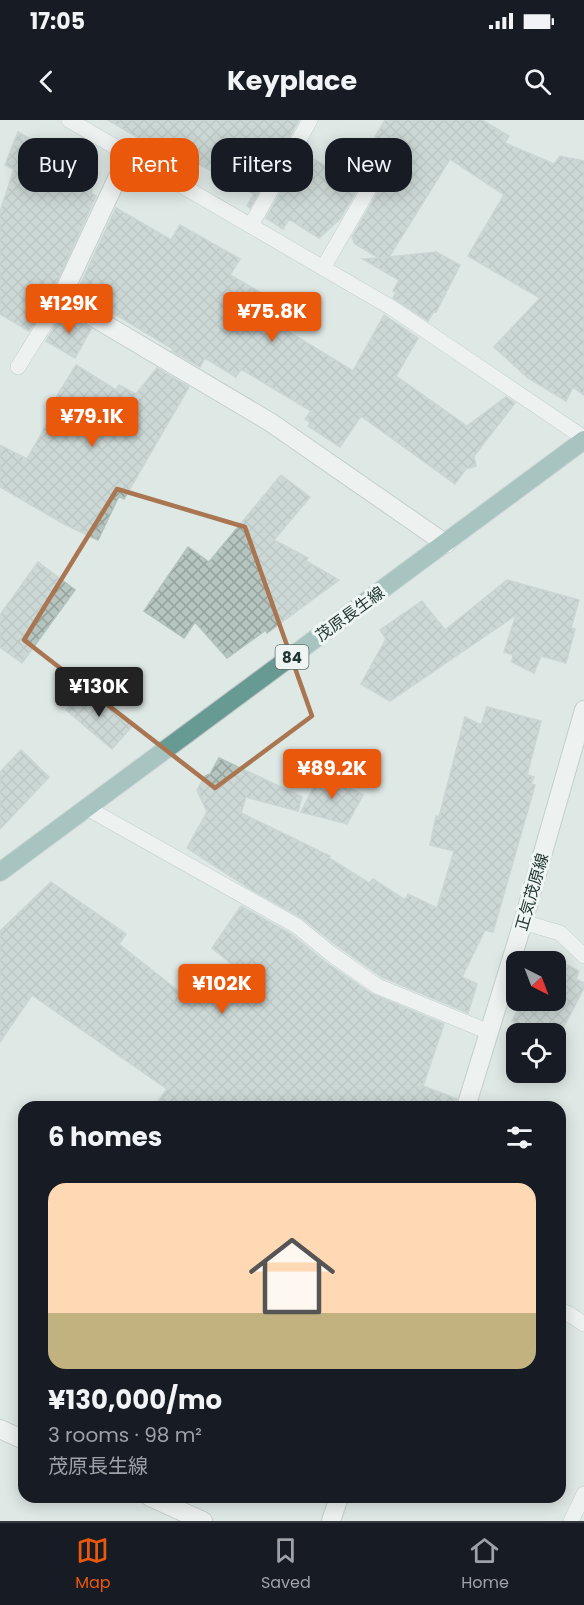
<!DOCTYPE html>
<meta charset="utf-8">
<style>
:root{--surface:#171b24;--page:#242831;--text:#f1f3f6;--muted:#9ea1a6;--line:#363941;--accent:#ea580c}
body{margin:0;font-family:Poppins,"Noto Sans JP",sans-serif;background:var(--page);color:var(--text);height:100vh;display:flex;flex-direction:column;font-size:22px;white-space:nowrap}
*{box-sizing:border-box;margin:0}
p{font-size:20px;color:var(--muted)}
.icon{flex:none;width:33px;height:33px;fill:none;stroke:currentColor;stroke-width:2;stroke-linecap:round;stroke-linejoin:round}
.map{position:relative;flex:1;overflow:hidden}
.panel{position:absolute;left:18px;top:981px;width:548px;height:402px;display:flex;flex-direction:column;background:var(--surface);border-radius:18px;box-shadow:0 3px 15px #0003}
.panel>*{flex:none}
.banner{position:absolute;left:18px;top:18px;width:549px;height:54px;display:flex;gap:12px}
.needle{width:39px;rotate:138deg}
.fabs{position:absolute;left:506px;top:831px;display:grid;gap:12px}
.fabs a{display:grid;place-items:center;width:60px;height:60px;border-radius:12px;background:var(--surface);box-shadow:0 3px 15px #0003;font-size:30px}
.price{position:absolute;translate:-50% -51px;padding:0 14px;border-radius:6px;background:var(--accent);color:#fff;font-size:20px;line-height:39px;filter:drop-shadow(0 2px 3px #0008)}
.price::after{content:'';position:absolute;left:50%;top:36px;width:18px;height:14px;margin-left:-9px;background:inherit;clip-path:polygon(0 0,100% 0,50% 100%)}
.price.current{background:#222;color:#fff}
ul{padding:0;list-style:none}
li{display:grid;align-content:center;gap:12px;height:318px;padding:0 30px}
li span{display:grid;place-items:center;height:186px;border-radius:18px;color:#555}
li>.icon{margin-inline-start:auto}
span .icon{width:108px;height:108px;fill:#fffc;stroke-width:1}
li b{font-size:26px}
h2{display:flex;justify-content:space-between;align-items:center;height:72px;padding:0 30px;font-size:26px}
.chip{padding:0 21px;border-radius:18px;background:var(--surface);box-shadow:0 3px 15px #0003;font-size:21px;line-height:54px}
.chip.current{background:var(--accent);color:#fff}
.status{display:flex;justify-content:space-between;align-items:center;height:42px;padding:0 30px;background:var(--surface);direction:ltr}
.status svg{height:16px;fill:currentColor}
header{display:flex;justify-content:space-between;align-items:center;height:78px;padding:0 30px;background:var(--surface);font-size:27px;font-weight:700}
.tabs{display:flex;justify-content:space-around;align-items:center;height:84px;border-top:2px solid var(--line);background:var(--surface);font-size:16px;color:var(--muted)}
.tabs a{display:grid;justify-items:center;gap:3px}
.tabs .current{color:var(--accent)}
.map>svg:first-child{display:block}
</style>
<div class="status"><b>17:05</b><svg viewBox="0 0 49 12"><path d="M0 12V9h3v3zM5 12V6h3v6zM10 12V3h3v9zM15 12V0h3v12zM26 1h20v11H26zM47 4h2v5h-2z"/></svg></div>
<header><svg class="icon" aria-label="back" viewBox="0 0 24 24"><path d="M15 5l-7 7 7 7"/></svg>Keyplace<svg class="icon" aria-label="search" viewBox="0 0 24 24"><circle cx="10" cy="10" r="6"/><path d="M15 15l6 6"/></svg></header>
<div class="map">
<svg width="584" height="1401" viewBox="0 0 584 1401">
<defs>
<pattern id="building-cross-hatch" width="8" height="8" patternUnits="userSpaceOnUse" patternTransform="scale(1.5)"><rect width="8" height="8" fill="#b7c5c1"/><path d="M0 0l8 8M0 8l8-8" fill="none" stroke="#94a19d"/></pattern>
</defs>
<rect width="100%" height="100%" fill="#dee8e5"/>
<path fill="url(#building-cross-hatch)" stroke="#b1c1bc" stroke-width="1.5" d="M108 0H299L250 88 247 86 254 74 182 35 179 42Z
M385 0H482L509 16 505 23 554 44 560 36 584 41V275L573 267 566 281 528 258 494 227 540 178 468 136 504 75 450 39 389 137 436 132 460 145 436 192 434 191 428 201 393 178 396 172 393 171 399 160 363 139 379 138 355 124 352 117 401 32 403 26 398 19 392 17 385 22 340 99 319 118 289 99 283 109 266 98 303 33 350 60Z
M18 12 96 57 91 73 96 76 50 177 29 211 0 194V92L14 49 5 45Z
M116 88 171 120 180 105 240 139 230 155 281 184 271 201 353 251 384 195 418 218 396 256 467 306 506 277 515 283 474 336 476 346 466 349 455 364 361 296 340 327 308 306 310 302 305 299 311 291 241 249 236 257 205 238 200 247 172 231 173 229 103 187 102 189 76 174Z
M63 193 91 209 75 238 46 221Z
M76 245 116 270 119 265 136 274 157 248 189 267 124 379 119 376 98 420 66 405 0 367V325L27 339 52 295 47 292Z
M281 355 310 377 274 420 308 438 306 441 339 460 267 513 266 510 227 538 195 502 184 518 144 491 188 427 209 442Z
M38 442 75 470 22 543 0 527V495Z
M507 460 579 480 571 508 575 509 566 543 541 536 534 553 512 542 513 535 504 532 516 495 390 581 361 564 386 519 380 510 422 481 445 510Z
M85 566 133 605 112 629 66 590Z
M487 587 541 601 527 655 534 657 531 664 535 665 493 812 485 810 462 857 477 864 468 893 382 857 336 825 302 798 252 770 187 728 207 692 197 670 205 656 210 654 219 638 302 677 298 691 246 677 241 693 330 736 329 738 369 763 373 759 405 780 408 774 437 788 454 731 430 725 436 696 439 697 465 597 481 605Z
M21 630 49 657 0 709V652Z
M321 652 363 675 347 704 301 692Z
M51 762 126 814 119 824 181 873 191 859 218 877 239 850 212 828 241 786 291 814 324 841 372 874 444 904 423 966 457 979 455 987H154L167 969 32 875 0 922V811Z
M547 834 579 851 576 859 584 863V868L560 914H535L512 901 523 880H555V842H543Z"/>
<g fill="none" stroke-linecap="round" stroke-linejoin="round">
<g stroke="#a2afac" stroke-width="16">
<path id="service" d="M69 0 392 188 584 318
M251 105 310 0
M323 148 393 27
M18 247 61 178
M87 688 297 806 330 833 377 866 489 912
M523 802 560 813 584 836
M560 1190 569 1194 584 1204
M571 1401 584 1374"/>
</g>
<g stroke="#a2afac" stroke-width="20">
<path id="minor" d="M129 33 61 178 270 302 446 424
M0 1309 24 1320
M150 1377 203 1401"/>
</g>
<g stroke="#9eb3ae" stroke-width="20">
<path id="secondary" d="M466 987 523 802 584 590
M331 1401 339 1377"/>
</g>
<g stroke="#bcc3c2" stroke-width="20">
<path id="primary" d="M0 752 584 320"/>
</g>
<use href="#service" stroke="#fff" stroke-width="15"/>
<use href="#minor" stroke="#fff" stroke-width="18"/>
<use href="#secondary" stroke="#fff" stroke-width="18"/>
<use href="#primary" stroke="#669a93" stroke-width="18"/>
</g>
<path d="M0 0H584V1401H0ZM117 369 245 407 312 596 215 668 24 520Z" fill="#dee8e5" fill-opacity=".55" fill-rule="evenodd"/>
<path fill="none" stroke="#aa7652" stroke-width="4.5" stroke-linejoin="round" d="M117 369 245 407 312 596 215 668 24 520Z"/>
<g text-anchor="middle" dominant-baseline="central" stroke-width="6" stroke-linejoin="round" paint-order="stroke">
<rect fill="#eef5f2" stroke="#5e6f6c" stroke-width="1.5" x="275.5" y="525" width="33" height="24" rx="4.5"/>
<g font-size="15" font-weight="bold" fill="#213633">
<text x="292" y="537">84</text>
</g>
<g font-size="16" fill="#213633" stroke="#eef5f2">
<text transform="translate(350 494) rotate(-36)">茂原長生線</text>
<text transform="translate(532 772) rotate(-74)">正気茂原線</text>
</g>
</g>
</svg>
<div class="fabs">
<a><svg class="needle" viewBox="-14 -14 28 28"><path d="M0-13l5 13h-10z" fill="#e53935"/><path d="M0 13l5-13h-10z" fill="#9ea1a6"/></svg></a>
<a><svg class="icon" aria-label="locate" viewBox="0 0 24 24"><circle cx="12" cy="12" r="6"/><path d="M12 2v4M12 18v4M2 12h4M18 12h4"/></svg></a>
</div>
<b class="price" style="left:69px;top:215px">¥129K</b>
<b class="price" style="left:272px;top:223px">¥75.8K</b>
<b class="price" style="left:92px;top:328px">¥79.1K</b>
<b class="price current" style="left:99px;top:598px">¥130K</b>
<b class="price" style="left:332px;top:680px">¥89.2K</b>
<b class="price" style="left:222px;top:895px">¥102K</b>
<div class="banner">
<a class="chip">Buy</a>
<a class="chip current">Rent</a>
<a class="chip">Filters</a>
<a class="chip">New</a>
</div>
<section class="panel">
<h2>6 homes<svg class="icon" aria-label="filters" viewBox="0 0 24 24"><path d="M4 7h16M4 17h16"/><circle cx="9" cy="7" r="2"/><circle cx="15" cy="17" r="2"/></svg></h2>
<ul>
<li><span style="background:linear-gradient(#ffd9b3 70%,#c2b280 0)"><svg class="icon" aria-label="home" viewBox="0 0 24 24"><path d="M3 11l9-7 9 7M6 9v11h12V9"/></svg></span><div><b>¥130,000/mo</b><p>3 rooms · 98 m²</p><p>茂原長生線</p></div></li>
</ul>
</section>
</div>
<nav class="tabs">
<a class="current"><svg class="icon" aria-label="map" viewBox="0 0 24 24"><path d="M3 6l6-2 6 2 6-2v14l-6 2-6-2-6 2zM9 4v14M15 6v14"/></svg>Map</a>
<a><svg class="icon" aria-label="saved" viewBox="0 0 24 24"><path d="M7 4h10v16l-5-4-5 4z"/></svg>Saved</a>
<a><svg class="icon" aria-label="home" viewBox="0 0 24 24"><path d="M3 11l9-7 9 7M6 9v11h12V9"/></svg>Home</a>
</nav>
